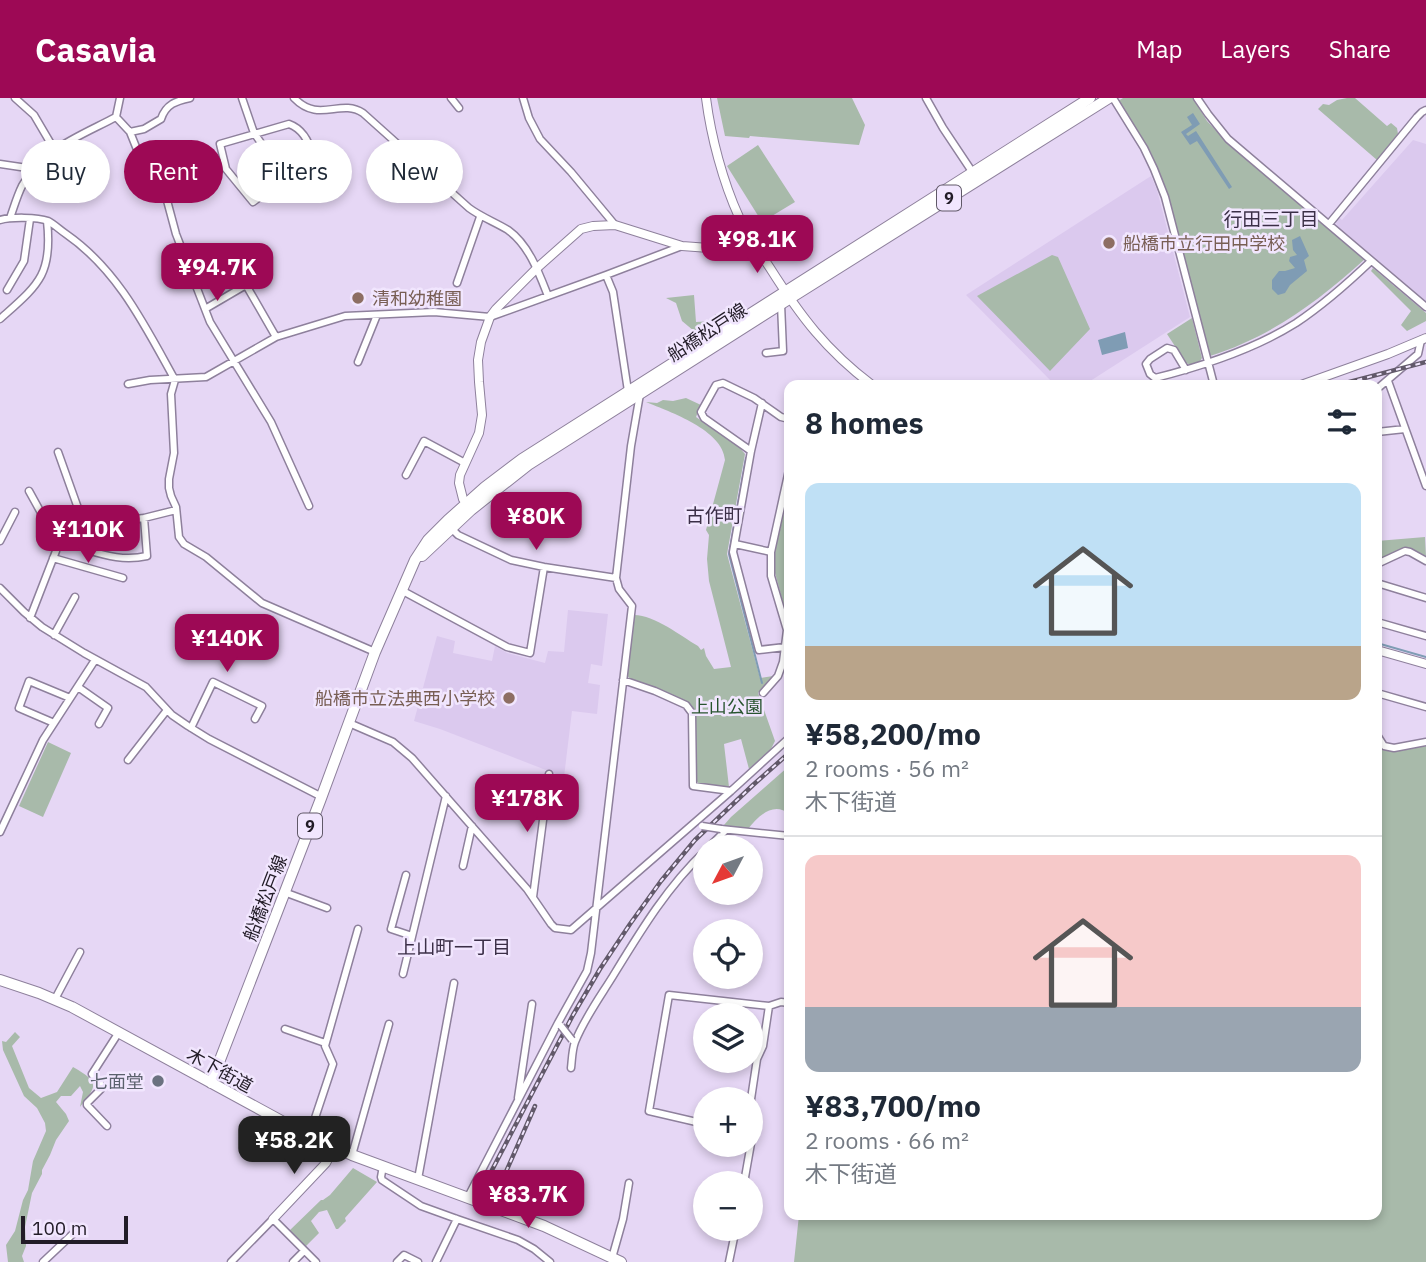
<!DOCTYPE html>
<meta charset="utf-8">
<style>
:root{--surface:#fff;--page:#f2f2f3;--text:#1f2937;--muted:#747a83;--line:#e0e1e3;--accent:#9d0955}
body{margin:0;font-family:"IBM Plex Sans","Noto Sans JP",sans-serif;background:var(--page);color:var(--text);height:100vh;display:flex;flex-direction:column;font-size:26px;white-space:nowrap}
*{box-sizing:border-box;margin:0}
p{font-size:23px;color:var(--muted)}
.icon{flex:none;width:38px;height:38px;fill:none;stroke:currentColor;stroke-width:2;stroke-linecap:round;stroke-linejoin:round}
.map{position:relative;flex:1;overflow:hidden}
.drawer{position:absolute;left:784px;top:282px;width:598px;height:840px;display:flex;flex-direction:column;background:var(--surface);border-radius:14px;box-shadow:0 4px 10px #0003}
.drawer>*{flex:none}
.top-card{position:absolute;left:21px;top:42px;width:658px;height:63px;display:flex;gap:14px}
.needle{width:46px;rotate:229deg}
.fabs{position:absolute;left:693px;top:737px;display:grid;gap:14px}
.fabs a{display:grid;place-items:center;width:70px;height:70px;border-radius:50%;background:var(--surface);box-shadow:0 4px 10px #0003;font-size:35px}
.scale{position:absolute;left:21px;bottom:18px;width:107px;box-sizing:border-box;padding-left:7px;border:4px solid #221c27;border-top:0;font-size:19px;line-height:24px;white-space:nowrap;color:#221c27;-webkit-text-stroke:5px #f1e6fe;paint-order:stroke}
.price{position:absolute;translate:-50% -60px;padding:0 16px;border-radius:14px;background:var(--accent);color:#fff;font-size:23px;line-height:46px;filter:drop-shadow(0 2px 4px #0008)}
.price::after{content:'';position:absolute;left:50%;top:42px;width:21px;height:16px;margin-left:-10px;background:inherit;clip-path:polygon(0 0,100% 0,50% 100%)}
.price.selected{background:#222;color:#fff}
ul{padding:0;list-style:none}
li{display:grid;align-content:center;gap:14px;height:371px;padding:0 21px}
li+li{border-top:2px solid var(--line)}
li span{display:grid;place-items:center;height:217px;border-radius:14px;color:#555}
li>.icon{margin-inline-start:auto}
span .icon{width:126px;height:126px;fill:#fffc;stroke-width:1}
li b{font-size:30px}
h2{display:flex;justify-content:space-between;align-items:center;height:84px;padding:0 21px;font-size:30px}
.chip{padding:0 24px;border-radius:32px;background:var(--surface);box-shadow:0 4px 10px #0003;font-size:24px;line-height:63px}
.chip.selected{background:var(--accent);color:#fff}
header{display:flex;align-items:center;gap:42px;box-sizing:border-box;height:98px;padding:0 35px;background:var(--accent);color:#fff}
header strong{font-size:33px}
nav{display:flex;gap:38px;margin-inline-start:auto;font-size:24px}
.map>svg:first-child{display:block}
</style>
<header>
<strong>Casavia</strong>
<nav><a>Map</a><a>Layers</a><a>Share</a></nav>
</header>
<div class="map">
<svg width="1426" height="1164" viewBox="0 0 1426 1164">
<rect width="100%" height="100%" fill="#e6d7f5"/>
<path fill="#dbc9ee" d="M1413 42 1426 46V203L1337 128 1335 121 1337 118 1342 122Z
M1151 78 1157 92 1190 219 1084 287H1055L966 197Z
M568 512 608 516 602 568 591 566 588 585 600 587 597 616 572 613 564 679 440 631 414 623 437 538 455 543 453 555 492 563 495 548 507 555 545 565 548 553 564 554Z"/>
<path fill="#a8baaa" d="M717 0H852L865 27 859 47 750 38 749 40 725 38Z
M1123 0H1193L1207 23 1229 46 1279 87 1365 161C1316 205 1272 238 1210 258L1169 101 1151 55 1118 3Z
M1347 0H1355L1387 28 1391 25 1397 30 1398 36 1377 62 1318 11 1323 6 1329 7 1337 2Z
M758 47 795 104 762 124 727 68Z
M1052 157 1058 159 1090 231 1050 273 977 198Z
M1373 170 1426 215V223L1407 233 1401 227 1411 213 1371 173Z
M694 197 696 224 714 223 715 216 734 218 700 238 682 223 676 205 666 200Z
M1192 220 1202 260 1199 265 1191 267 1186 265 1167 236Z
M686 300 701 307 696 319 739 349 745 356 727 456 760 580 773 578 758 595 775 643 771 651 749 671 741 641 724 646 729 689 699 686 695 681 693 619 687 605 629 580 627 577 633 517C653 516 681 538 698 548L701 552 704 550 706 558 714 571 731 569 709 483 707 461 709 437 706 432 725 362C723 332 670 314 646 304L657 305 663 302 673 303Z
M789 401V526L775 475V453L786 406Z
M1425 439 1426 459 1412 452 1404 450 1377 463V443Z
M48 644 71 655 43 719 19 708Z
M1377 644 1382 652 1394 654 1426 648V1164H794L799 1117 1377 1116Z
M789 668V716C774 703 758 718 748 731H738L724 727 731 719Z
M15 934 20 939 12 948 29 990 41 1000 57 994 73 969C99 984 98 987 80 1009L83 994 80 988 71 998H61L56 1004 66 1016 69 1023 56 1042 50 1057 42 1072V1076L32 1095 25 1129 26 1148 22 1158 24 1164H8L6 1147 15 1133 23 1102 28 1092 33 1063 46 1033 45 1025 37 1010 24 998 3 952 2 943 6 944Z
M353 1070 377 1084 345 1120 346 1123 338 1131H336L327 1112 319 1114 311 1123 319 1135 305 1149 289 1133 321 1102H323L330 1097Z"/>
<path fill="#7f9cb4" d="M1193 15 1200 26 1186 36 1188 38 1196 33 1232 89 1229 91 1197 43 1190 47 1181 34 1192 27 1187 19Z
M1300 138 1309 158 1304 162 1307 173 1290 187 1285 195 1278 197 1272 191V182L1279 173H1285L1295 170 1289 163 1290 159 1297 157 1293 152 1292 142Z
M1125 234 1128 250 1102 257 1098 242Z"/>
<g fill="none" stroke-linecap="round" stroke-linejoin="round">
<path stroke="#7f9cb4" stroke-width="2" d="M746 360 729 456 762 585
M1377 545 1426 559"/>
<g stroke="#8e809c" stroke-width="9">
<path id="street" d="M15 0 34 17 54 51
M120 0 116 19 130 34 136 49 154 70 165 95 176 136 210 224 271 324 309 408
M242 0 254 35 286 80
M294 0C319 26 340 0 363 15L469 110C481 119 495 124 508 132 529 147 539 175 548 198
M451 0 459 10
M523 0 529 20 540 41 571 74 615 127
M926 0 943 30 973 75
M1113 0 1144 50 1154 71 1165 99 1214 287
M1197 0 1208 16 1228 41 1426 209
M289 26C303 31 310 46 313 59L253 104 226 71 220 46Z
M130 34 144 31 161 21C166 6 176 3 190 0
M0 66 34 71
M10 120C14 109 17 98 22 88 42 51 80 38 116 19
M0 122C11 119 37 119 48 123 54 126 60 132 66 136 118 172 145 228 175 282L171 296 174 355 169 381V390L171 398 176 409 179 439 184 446 206 459 262 505 375 554
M1329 126 1417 19 1422 14 1426 12
M606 177 613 194 628 293
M457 185 480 119
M246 187 276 239
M7 192 24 163 30 121
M205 211 246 187 254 170
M0 221C38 187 53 177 47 123
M766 255 783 253 781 206
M358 264 377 217
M1186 272 1174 252 1167 250 1150 261 1146 266 1150 276 1155 280C1203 268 1253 252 1296 225 1323 207 1348 185 1371 163
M1388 283 1426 388
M128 286 150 282 206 279 276 239 345 218 434 214 490 219 606 177 682 148
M1377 291 1418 256 1421 242
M762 305 751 353 733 454 759 552 785 549
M1377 334 1405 331
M751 353 704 320 701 314 716 287 723 285 754 300 781 319 789 321
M58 354 84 427 87 452C107 458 125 463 147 458L144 420
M406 377 424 343 465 365
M29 393 50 431 56 435H60L74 429 144 420 176 412
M451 430 458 437 511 462 544 469 616 480
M56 435 60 445
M0 443 15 414
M735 446 771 454
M53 460 123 480
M1377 466 1405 453 1410 454 1426 463
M1377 485 1426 500
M0 490 24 514 42 529 84 555 146 589 172 617 188 628 209 641 322 699
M401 492 507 549 530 555 544 469
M30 520 56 453
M1377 524 1426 538
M54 537 75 499
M623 582 655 593 686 607 692 615 693 688 731 693
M78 589 108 610 99 626
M763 595 778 578 783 564 787 532 771 478V454L789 372
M1377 595 1426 609
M54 625 19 610 29 583 70 600
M349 625 393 644 412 660 527 791 551 826 555 830 571 832 731 693 789 640
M191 630 213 584 262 608 255 621
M1377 637 1384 648 1394 650 1426 644
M128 662 167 612
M721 731 789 738
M0 734 43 642 95 562
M709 749 726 732
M463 768 472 728
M406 777 391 831 412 838
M284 794 327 810
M533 799 549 676
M403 876 446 698
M55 901 80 854
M285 931 325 945
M571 970C572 962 572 952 575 944 584 921 600 899 613 878 640 834 667 789 705 753
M518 1000 532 906
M751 1001 757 961 763 948 769 908
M705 1026 649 1013 669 897 769 908 781 904 789 905
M107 1028 87 1007V1005L101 991 102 988 92 976 119 934
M309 1038 333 966 325 948 358 831
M352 1057 389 926
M383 1068 381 1079 382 1082 421 1108 457 1121 518 1142 534 1151 550 1164
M418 1081 454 885
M744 1085 756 1017 751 1003
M468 1099 558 925 587 873 591 855 632 508 619 491 616 480 631 348 640 296
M612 1160 623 1121 629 1085
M43 1164 78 1131
M231 1164 273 1121 316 1164
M293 1164 304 1153
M397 1164 404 1157 418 1164
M436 1164 457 1121
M729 1164 736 1130"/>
</g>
<g stroke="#8e809c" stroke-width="10">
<path id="secondary" d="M706 0C711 39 723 84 739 119 747 138 759 153 770 170 801 219 826 252 872 287
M1301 287 1388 256 1426 240
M468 408 463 401 459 385 460 377 479 335 482 317 479 284 478 262 481 244 490 219 496 211 537 170 581 131 593 128 615 127 682 148 736 152 752 144
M1377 552 1426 566
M273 1121 326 1065 334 1050"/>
</g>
<g stroke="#8e809c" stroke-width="12">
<path id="primary" d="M422 458 471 412 528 367 789 201 1109 0
M0 882 39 895 72 909 309 1038 352 1057 544 1128 621 1164
M211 985 320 703 375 554 415 462 428 442 448 422 485 389 522 361 1090 0"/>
</g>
<use href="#street" stroke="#fff" stroke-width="6"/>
<use href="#secondary" stroke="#fff" stroke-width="8"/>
<use href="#primary" stroke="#fff" stroke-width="10"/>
<g stroke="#62596a" stroke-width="4.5">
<path id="rail" d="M1338 287 1426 264
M480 1095 573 917 600 871 630 826 661 783 695 742 753 687 789 655
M494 1101 535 1008"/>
</g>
<use href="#rail" stroke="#f1e6fe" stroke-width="2" stroke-dasharray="5" stroke-linecap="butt"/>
<g stroke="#8e809c" stroke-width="9" stroke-linecap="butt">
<path id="street-bridge" d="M702 728 721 731
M561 928 572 942"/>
</g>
<use href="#street-bridge" stroke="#fff" stroke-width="6"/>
</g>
<g fill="#8d6e63" stroke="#f1e6fe" stroke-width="2.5">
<circle cx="1109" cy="145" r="7"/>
<circle cx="358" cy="200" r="7"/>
<circle cx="509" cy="600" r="7"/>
</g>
<circle fill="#6b7280" stroke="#f1e6fe" stroke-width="2.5" cx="158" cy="983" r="7"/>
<g text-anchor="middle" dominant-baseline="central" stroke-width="5" stroke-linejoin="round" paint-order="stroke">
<g fill="#f1e6fe" stroke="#605968" stroke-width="2">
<rect x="937" y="87.5" width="24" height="25" rx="5"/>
<rect x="298" y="715.5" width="24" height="25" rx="5"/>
</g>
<g font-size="16" font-weight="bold" fill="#221c27">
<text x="949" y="100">9</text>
<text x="310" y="728">9</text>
</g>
<g font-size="18" fill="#785e54" stroke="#f1e6fe" text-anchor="start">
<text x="1123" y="145">船橋市立行田中学校</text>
<text x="372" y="200">清和幼稚園</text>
<text x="495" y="600" text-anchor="end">船橋市立法典西小学校</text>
</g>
<g font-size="18" fill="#221c27" stroke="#f1e6fe">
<text transform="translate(707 234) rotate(-33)">船橋松戸線</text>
<text transform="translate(265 800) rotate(-69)">船橋松戸線</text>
<text transform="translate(220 972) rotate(29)">木下街道</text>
</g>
<g font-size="18" fill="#28542f" stroke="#f1e6fe">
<text x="727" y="608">上山公園</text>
</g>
<g font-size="18" fill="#5b616d" stroke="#f1e6fe" text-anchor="end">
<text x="144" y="983">七面堂</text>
</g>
<g font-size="19" fill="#3b2f47" stroke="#f1e6fe">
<text x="1271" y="121">行田三丁目</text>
<text x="714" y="417">古作町</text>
<text x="454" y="849">上山町一丁目</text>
</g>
</g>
</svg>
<div class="fabs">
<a><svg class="needle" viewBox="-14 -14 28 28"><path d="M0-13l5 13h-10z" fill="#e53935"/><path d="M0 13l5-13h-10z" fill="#747a83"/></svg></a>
<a><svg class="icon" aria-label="locate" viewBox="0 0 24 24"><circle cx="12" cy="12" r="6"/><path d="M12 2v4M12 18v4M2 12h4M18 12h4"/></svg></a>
<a><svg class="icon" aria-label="layers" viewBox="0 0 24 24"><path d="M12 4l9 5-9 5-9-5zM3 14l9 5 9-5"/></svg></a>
<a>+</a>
<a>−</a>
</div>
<div class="scale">100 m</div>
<b class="price" style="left:757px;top:177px">¥98.1K</b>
<b class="price" style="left:217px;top:205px">¥94.7K</b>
<b class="price" style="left:536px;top:454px">¥80K</b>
<b class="price" style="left:88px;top:467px">¥110K</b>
<b class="price" style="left:227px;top:576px">¥140K</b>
<b class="price" style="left:527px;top:736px">¥178K</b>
<b class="price selected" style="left:294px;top:1078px">¥58.2K</b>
<b class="price" style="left:528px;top:1132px">¥83.7K</b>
<div class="top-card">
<a class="chip">Buy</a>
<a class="chip selected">Rent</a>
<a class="chip">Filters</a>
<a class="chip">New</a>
</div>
<section class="drawer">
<h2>8 homes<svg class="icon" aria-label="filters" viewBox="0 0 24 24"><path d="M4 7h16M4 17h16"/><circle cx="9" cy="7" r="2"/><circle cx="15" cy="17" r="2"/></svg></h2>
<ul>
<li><span style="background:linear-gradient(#bfe0f5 75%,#b9a48a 0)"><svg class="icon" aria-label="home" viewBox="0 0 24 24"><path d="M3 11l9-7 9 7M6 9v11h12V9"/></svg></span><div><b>¥58,200/mo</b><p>2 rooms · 56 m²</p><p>木下街道</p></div></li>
<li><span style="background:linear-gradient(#f6c9c9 70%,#9aa5b1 0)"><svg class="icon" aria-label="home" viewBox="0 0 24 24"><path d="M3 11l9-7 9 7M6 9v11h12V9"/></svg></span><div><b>¥83,700/mo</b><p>2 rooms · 66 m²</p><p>木下街道</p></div></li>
</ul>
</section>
</div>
